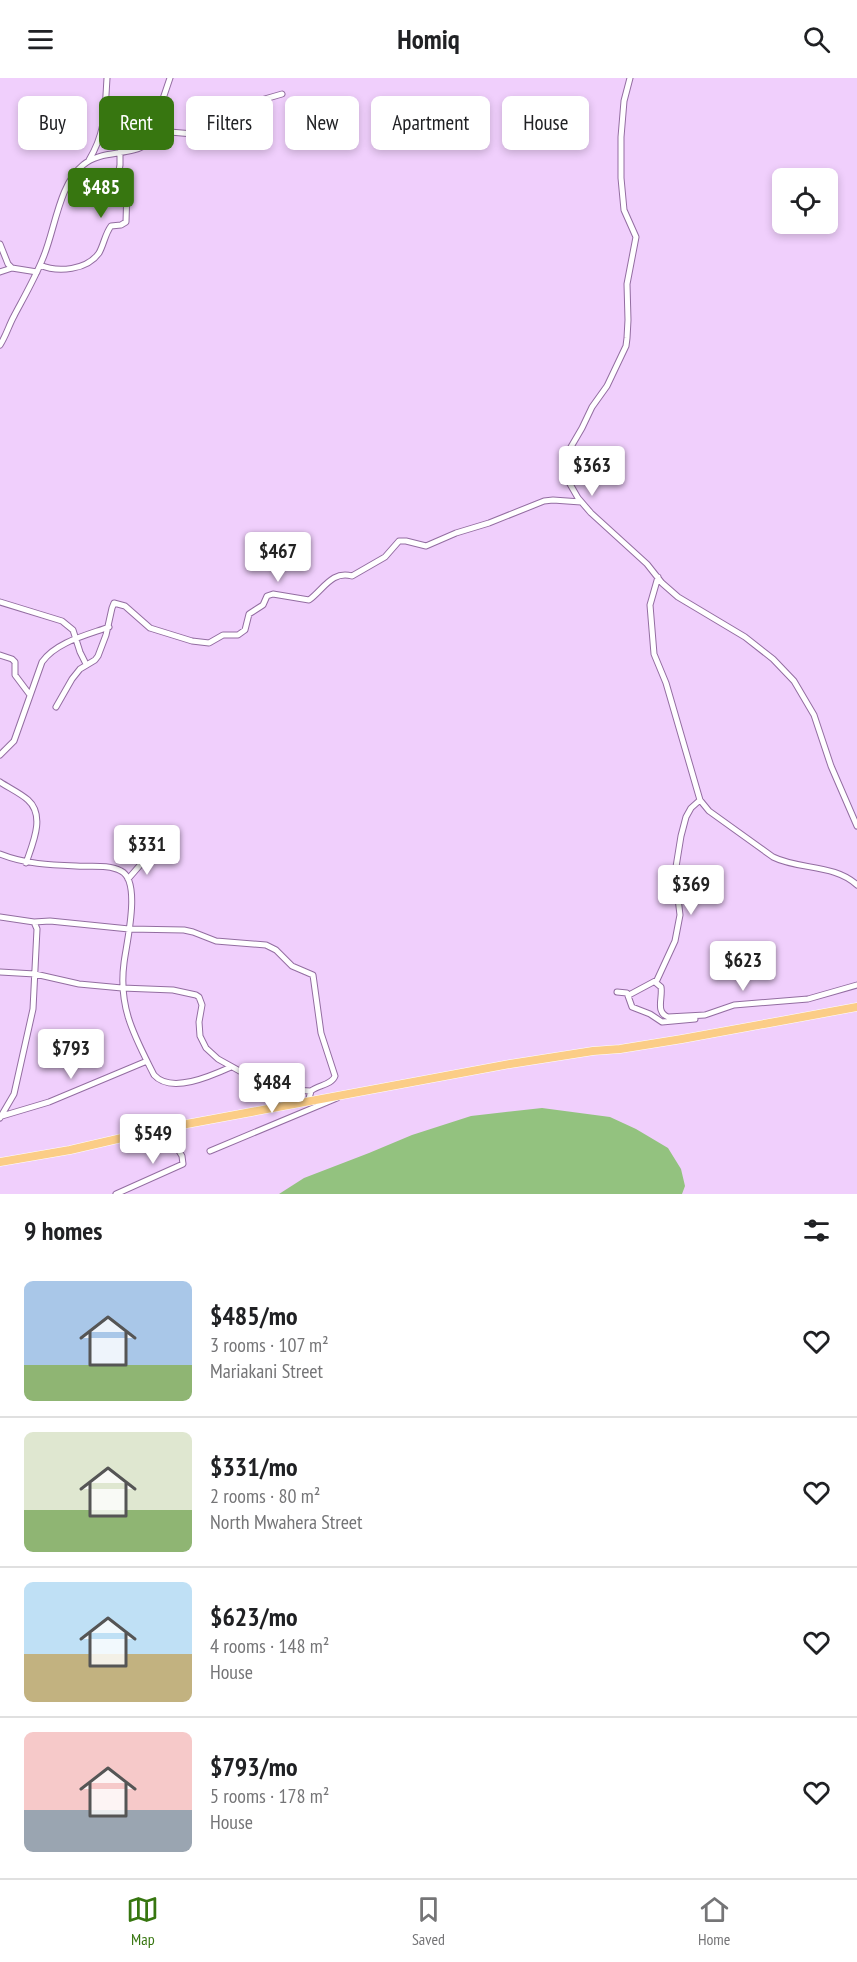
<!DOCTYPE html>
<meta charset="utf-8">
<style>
:root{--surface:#fff;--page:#f2f2f2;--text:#202124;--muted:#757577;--line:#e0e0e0;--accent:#377610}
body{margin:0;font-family:"PT Sans Narrow",sans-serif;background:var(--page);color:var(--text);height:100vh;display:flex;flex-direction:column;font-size:22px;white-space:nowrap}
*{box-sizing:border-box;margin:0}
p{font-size:20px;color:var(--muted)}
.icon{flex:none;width:33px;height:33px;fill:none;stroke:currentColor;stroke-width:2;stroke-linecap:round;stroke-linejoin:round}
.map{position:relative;height:1116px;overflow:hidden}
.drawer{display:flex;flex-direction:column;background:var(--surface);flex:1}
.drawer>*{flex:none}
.banner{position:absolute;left:18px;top:18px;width:822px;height:54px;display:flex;gap:12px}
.controls{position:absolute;left:772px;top:90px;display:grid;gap:12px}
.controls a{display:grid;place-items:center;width:66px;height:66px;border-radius:9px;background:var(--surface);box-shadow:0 3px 9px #0003;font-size:30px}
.price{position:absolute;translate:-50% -51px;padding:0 14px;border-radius:6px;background:#fff;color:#222;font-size:20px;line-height:39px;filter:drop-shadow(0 2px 3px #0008)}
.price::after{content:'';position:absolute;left:50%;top:36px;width:18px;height:14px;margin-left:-9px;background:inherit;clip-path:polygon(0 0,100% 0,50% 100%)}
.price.selected{background:var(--accent);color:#fff}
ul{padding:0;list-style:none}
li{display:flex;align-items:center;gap:18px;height:150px;padding:0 24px}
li+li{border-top:2px solid var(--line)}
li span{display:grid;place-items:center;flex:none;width:168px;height:120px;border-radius:9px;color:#555}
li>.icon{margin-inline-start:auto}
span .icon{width:72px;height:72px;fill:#fffc;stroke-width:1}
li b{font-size:26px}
h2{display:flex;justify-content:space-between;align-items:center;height:72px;padding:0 24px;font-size:26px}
.chip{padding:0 21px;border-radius:9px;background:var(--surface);box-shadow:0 3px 9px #0003;font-size:21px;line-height:54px}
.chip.selected{background:var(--accent);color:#fff}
header{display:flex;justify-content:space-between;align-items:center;height:78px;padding:0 24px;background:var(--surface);font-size:27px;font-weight:600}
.dock{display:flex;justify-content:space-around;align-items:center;height:84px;border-top:2px solid var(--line);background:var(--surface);font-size:16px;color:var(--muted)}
.dock a{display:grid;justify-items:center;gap:3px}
.dock .selected{color:var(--accent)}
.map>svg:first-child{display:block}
</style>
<header><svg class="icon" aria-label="menu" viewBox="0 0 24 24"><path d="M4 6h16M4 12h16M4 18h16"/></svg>Homiq<svg class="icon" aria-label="search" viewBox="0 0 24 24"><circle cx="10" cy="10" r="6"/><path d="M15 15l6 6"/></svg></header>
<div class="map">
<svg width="857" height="1116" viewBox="0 0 857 1116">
<rect width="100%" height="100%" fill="#f0cffc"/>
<path fill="#93c27f" d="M542 1030 610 1039 636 1051 668 1070 681 1091 685 1108 682 1116H279L304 1100 369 1075 412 1057 471 1038Z"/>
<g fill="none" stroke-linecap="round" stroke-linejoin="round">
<g stroke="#936da1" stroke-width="7">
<path id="minor" d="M630 0 624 23 621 59V100L624 132 636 159 627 206 628 242 627 260 626 268 607 308 592 329 582 350 568 374 566 389 570 406 578 420 591 435 647 486 662 505 678 519 745 559 773 581 794 603 814 637 831 688 857 748
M150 63 170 54 193 56 230 31 282 16
M89 82C106 54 105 31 107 0
M0 166 8 186 12 190
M40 187C58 195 87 192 99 175 104 166 105 156 111 148L121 147 126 144 127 110 118 98 120 87V74
M0 194 12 190 37 194
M0 267C6 258 9 247 14 238 24 219 35 200 43 180 55 152 59 106 83 87 102 71 131 79 148 65L170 0
M658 499 650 527 654 576 666 605 700 722 709 733 773 779C799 792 835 786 857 807
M0 524 62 543 73 552 80 574 86 586
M0 577 12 581 15 584V597L30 617
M56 629 72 601 80 591 95 582 98 578 106 557 112 530 114 525 125 528 150 550 192 563 209 565 223 557H238L245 552 249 536 263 527 267 518 273 516 309 522C323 512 332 492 352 498L385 479 399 463H406L426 468 456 455 489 445 544 423 553 422 581 424
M0 677 14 663 42 584C56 564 87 557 109 549
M0 704C9 710 20 715 28 722 46 738 32 767 26 785
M0 776C25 786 50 787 76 788 90 789 109 786 121 793 142 803 126 867 124 885 118 930 135 959 154 997 171 1016 211 998 231 989
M128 801 148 778
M0 839 34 844 37 851 33 931 14 1016 0 1040
M34 844 50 843 129 851 184 852 193 854 216 863 266 867 276 872 292 888 313 897 321 955 335 998C332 1007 318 1007 311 1013L308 1024
M0 894 35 896 79 906 122 910 173 912 196 917 199 919 202 927 199 944 200 958 206 970 218 981 272 1011 311 1013
M655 904 661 909C663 920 655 934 668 939L705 937 734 927 808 921 857 907
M617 914 627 915 632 929 650 936 662 944 695 941
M629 917 657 902 675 863 680 837 675 795 681 758 686 739 691 730 700 722
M2 1038 49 1024 147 983
M210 1073 337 1020
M116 1116 183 1086 182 1078 165 1050"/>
</g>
<g stroke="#fff" stroke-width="9">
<path id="highway" d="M0 1084 70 1072 165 1050 510 986 593 973 620 971 682 961 857 929"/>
</g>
<use href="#minor" stroke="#fff" stroke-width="5"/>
<use href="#highway" stroke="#fbcd87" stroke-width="8"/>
</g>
</svg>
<div class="controls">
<a><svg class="icon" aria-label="locate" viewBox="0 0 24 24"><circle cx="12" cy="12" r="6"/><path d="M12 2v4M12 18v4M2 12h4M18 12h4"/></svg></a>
</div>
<b class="price selected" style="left:101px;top:141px">$485</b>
<b class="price" style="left:592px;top:419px">$363</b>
<b class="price" style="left:278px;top:505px">$467</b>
<b class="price" style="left:147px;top:798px">$331</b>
<b class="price" style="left:691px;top:838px">$369</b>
<b class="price" style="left:743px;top:914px">$623</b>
<b class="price" style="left:71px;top:1002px">$793</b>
<b class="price" style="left:272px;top:1036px">$484</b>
<b class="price" style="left:153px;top:1087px">$549</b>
<div class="banner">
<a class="chip">Buy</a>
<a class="chip selected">Rent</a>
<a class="chip">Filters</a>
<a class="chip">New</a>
<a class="chip">Apartment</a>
<a class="chip">House</a>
</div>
</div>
<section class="drawer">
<h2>9 homes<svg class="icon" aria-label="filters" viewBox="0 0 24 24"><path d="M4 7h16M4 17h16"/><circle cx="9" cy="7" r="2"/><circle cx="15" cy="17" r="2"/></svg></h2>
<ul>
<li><span style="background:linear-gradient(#a9c7e8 70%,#8fb573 0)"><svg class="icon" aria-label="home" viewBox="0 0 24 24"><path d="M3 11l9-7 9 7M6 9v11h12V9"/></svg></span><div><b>$485/mo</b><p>3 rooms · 107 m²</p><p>Mariakani Street</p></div><svg class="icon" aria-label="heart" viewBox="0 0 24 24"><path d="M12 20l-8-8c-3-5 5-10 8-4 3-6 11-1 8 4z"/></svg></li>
<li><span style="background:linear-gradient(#dfe7d0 65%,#8fb573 0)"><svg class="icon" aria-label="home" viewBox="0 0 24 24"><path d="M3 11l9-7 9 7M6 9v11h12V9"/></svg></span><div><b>$331/mo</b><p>2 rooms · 80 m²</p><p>North Mwahera Street</p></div><svg class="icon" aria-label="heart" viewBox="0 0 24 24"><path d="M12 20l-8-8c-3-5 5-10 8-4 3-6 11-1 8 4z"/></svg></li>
<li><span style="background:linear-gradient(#bfe0f5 60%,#c2b280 0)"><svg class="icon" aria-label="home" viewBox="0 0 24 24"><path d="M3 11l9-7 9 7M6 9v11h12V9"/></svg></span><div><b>$623/mo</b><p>4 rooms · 148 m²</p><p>House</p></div><svg class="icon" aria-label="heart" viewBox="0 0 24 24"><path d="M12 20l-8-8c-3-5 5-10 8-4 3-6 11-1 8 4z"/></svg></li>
<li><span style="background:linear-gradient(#f6c9c9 65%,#9aa5b1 0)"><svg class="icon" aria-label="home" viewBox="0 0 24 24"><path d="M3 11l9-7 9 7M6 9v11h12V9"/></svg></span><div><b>$793/mo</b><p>5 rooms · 178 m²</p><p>House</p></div><svg class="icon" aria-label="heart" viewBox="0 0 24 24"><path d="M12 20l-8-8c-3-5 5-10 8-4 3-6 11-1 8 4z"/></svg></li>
</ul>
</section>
<nav class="dock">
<a class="selected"><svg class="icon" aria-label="map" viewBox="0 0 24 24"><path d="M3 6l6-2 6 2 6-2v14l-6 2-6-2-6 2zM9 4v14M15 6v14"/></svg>Map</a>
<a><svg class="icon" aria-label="saved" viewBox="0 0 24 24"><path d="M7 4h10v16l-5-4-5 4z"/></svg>Saved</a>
<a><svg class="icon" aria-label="home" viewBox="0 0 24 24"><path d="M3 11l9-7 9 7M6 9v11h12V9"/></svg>Home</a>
</nav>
